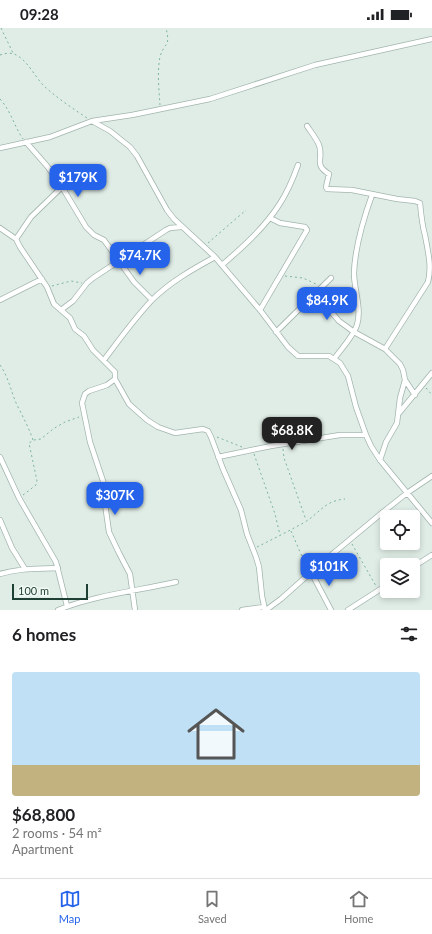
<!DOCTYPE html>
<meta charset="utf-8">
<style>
:root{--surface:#fff;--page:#f6f6f6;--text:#202124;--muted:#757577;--line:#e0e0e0;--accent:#2563eb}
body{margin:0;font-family:Lato,sans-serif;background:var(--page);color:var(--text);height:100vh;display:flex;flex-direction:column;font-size:15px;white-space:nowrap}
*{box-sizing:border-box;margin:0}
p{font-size:13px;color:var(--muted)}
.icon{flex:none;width:22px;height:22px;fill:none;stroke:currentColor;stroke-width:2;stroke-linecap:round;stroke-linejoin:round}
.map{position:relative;height:582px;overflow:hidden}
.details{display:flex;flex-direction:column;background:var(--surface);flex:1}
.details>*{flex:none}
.controls{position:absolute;left:380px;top:482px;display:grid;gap:8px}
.controls a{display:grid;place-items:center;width:40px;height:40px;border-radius:4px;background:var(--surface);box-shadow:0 2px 6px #0003;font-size:20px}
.scale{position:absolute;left:12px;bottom:10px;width:76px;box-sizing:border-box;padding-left:4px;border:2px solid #1e3f34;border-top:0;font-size:11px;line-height:14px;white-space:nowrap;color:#1e3f34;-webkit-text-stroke:3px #f1f9f4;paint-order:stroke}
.price{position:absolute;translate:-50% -34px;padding:0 9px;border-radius:8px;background:var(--accent);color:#fff;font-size:13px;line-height:26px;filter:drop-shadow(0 1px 2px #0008)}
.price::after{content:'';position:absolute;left:50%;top:24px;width:12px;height:9px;margin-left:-6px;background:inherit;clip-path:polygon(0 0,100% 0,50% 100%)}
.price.current{background:#222;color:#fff}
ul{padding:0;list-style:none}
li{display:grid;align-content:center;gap:8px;height:212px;padding:0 12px}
li span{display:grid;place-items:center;height:124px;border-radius:4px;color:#555}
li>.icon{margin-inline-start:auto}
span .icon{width:72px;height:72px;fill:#fffc;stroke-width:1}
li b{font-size:17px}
h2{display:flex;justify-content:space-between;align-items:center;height:48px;padding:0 12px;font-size:17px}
.status{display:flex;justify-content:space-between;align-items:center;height:28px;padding:0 20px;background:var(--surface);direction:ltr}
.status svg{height:11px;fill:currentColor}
.tabs{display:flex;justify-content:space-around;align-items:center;height:56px;border-top:1px solid var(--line);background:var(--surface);font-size:11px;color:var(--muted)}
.tabs a{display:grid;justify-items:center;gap:2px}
.tabs .current{color:var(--accent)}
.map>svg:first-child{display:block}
</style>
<div class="status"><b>09:28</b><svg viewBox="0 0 49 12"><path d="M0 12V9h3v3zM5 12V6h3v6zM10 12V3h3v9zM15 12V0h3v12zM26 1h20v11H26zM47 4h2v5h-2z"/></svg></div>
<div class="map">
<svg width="432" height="582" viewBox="0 0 432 582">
<rect width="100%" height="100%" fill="#e0ede6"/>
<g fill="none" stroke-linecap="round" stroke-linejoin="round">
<g stroke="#a2b5ad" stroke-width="6">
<path id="street" d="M92 93 110 103 130 119 137 128 167 182 174 191 215 229 260 282 288 319 298 328H329L340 335 348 348 356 379 366 407 371 418 380 432 432 495
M307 98C311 104 316 110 319 117 324 131 313 136 329 146L326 159 327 161 352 162 397 171 415 173 420 175C421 186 422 197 425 207 428 224 432 238 428 254L385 321
M26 114 47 138 62 159 86 199 94 207 104 212 134 254 152 272
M0 120 50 109 92 93 132 87 210 71 315 37 432 11
M62 159 31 189 16 211 20 219 47 259 54 276 70 290 75 301 84 308 93 322 115 344V351L107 357 89 363 85 366 82 375 90 414 105 459V476L109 504 119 525 130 546 135 582
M0 200 16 211
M222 237C243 219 264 200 279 177 287 165 293 151 298 137
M315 265 339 293 354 304 385 321 400 336 403 342 405 352 400 370 397 395 386 414 380 432
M0 272 42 251
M61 282 73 273 87 255 93 250 166 202 170 200 181 199
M260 282 307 202 305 199 280 195 270 190
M276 304 331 250
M334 331C341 321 353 309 357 297 362 281 354 262 354 245 355 218 363 192 372 167
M104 332C119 312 134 291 152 272 170 254 193 241 215 229
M115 351 129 376 147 392 158 399 175 405 203 401 208 403 211 409 223 441 241 482 247 506 256 529 259 539 262 568 265 582
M405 352 415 367
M399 385 432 345
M0 429 19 470 56 534 67 578
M218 429 271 418 340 407H366
M0 492 12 520 25 541
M413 539 432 527
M311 544 331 582
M0 546C19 540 38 541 58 540
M58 582C95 567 137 563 176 554
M242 582 264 579
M266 582 281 571 318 538 383 484 407 465 432 448
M348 582 387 557"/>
</g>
<path stroke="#7cb49f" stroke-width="1" stroke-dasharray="2 3" stroke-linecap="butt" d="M1 0 13 25
M0 27C6 25 12 24 18 28 29 35 35 49 44 58 57 70 72 80 87 90
M0 71C11 83 14 98 23 111
M160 77C159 62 157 44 160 29 164 14 171 20 166 0
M208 215 246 182
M285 248 303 250 318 257
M52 258 71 253 82 255
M0 337C9 350 11 364 17 377 23 389 29 400 33 412
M426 360 432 367
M217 409 242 419
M283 421 284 430 306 492
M254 426 275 486 280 507
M23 467 36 457 37 453 29 415 34 412 41 411 53 401 65 394 79 389
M291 503 307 540
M352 516 376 558
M257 519C273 511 289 503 305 494 321 484 324 473 345 471"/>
<use href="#street" stroke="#fff" stroke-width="4.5"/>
</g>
</svg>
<div class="controls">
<a><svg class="icon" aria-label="locate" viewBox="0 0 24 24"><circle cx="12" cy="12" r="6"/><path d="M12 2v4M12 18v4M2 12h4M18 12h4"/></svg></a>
<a><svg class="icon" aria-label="layers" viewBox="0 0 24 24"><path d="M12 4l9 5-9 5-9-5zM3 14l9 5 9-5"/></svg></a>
</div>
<div class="scale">100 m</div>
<b class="price" style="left:78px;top:170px">$179K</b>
<b class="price" style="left:140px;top:248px">$74.7K</b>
<b class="price" style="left:327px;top:293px">$84.9K</b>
<b class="price current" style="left:292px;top:423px">$68.8K</b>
<b class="price" style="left:115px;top:488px">$307K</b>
<b class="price" style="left:329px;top:559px">$101K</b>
</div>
<section class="details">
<h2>6 homes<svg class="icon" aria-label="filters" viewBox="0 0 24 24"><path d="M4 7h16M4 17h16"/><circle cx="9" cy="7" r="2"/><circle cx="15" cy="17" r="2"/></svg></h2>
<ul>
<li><span style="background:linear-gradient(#bfe0f5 75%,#c2b280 0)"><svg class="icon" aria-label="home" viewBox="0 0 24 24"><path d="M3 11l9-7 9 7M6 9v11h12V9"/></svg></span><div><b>$68,800</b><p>2 rooms · 54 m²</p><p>Apartment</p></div></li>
</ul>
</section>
<nav class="tabs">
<a class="current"><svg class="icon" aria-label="map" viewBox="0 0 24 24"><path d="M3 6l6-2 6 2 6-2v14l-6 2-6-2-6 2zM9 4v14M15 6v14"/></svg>Map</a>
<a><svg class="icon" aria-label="saved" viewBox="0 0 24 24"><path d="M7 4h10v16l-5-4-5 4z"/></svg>Saved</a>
<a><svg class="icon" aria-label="home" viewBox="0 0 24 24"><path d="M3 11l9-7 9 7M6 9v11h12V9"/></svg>Home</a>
</nav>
